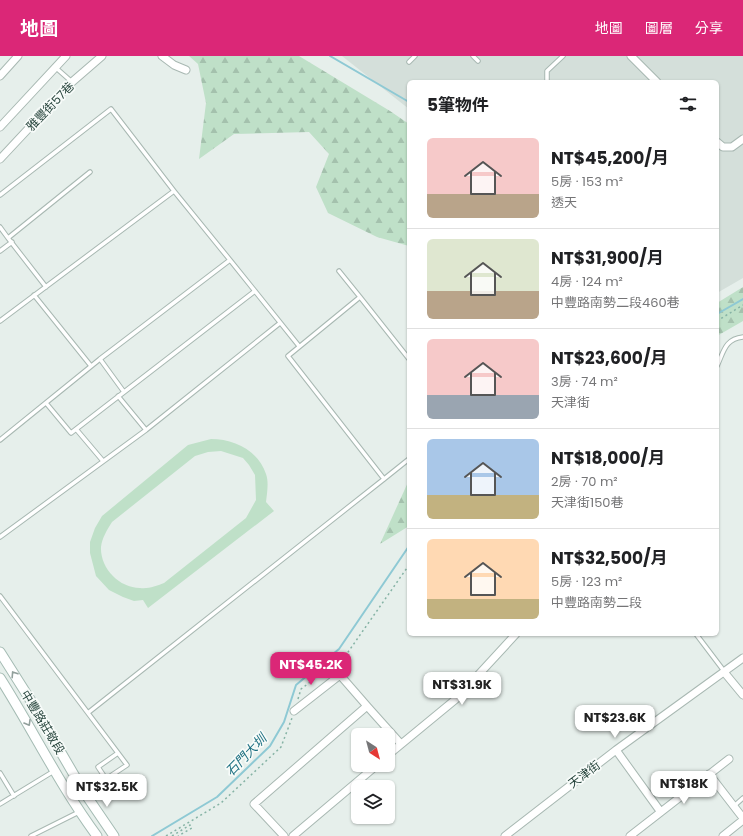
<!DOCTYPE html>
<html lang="zh-TW">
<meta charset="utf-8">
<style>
:root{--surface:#fff;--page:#f6f6f6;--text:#202124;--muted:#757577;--line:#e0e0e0;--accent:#db2777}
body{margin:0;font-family:Poppins,"Noto Sans TC",sans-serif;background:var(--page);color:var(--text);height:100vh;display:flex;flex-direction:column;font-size:15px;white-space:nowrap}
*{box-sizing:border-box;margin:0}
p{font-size:13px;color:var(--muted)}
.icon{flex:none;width:22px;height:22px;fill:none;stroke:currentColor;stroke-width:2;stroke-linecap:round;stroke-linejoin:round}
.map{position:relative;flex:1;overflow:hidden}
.details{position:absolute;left:407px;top:24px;width:312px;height:556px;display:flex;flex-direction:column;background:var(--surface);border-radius:6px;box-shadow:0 1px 3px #0004}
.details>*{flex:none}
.needle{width:26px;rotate:144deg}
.controls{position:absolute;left:351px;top:672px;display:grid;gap:8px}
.controls a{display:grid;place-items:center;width:44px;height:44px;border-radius:6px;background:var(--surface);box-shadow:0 1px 3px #0004;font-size:20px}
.price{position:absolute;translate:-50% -34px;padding:0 9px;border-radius:8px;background:#fff;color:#222;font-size:13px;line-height:26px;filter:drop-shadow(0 1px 2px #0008)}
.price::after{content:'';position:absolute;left:50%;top:24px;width:12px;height:9px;margin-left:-6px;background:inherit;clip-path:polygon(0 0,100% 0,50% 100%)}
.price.current{background:var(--accent);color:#fff}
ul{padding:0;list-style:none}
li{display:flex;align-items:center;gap:12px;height:100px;padding:0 20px}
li+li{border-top:1px solid var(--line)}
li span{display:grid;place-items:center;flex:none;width:112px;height:80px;border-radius:6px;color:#555}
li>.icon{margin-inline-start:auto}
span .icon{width:48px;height:48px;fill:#fffc;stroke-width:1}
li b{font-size:17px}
h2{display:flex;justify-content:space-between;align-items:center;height:48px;padding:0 20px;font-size:17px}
header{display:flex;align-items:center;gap:24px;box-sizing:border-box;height:56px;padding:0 20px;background:var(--accent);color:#fff}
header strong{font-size:19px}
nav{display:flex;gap:22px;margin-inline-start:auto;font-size:14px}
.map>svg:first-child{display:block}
</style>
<header>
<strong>地圖</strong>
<nav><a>地圖</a><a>圖層</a><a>分享</a></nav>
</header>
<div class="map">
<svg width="743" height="780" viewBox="0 0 743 780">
<defs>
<pattern id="forest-firs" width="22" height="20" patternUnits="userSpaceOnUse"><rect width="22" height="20" fill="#bfe0c8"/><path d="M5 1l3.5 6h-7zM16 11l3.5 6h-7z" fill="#a4c1ad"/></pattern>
</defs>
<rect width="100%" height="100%" fill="#e6efeb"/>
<path fill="#d4dfda" d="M342 0H743V222L717 237V26H409V53Z"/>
<path fill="#bfe0c8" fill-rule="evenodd" d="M211 383C234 383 258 394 266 418 269 426 267 437 266 446L274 455 148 552 143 544 134 545 123 541 109 534 96 520 90 497V486L95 472 102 460 188 389ZM221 395 243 402 249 409 255 419 256 444 246 462 164 527C156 530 149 533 140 532 119 532 100 512 101 491 102 482 107 474 112 466L195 400 208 396Z"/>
<path fill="url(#forest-firs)" d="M189 0H299L390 55 409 68V190L377 181 328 157 316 131 329 98 309 76 234 78 199 103 206 47 198 8Z
M743 231V265L717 280V247Z
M409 424V470L380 488Z"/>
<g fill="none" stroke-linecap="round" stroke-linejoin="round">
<path stroke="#8ec9d4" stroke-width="2" d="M330 0 409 46
M717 258 743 243
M152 780 217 741 270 690 284 666 296 629 339 593 409 490"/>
<g stroke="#a8b8b2" stroke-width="5.5">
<path id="lane" d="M473 0 478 5
M409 6 415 0
M55 11 72 26
M547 26V15L563 0
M0 139 111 53 174 135 230 204
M0 171 8 182
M0 195 12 186
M339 215 360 241
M46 231 8 182 90 116
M34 239 91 310
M0 265 174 135
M100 303 124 336
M409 303 360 241 288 300 384 423 409 403
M717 310C724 295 725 283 743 281
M118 340 146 374
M46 347 71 377 255 235
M76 373 103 405
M0 384 100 303 230 204 299 290
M0 481 146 374 280 267
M0 540 127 709 106 723 98 711 118 697
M696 578 724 615
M89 656 384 423
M0 717 14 740
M0 748 54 715
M734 750 743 742
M31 780 79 756"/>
</g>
<g stroke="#a8b8b2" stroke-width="9">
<path id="street" d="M162 0 174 9 186 14
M631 0 657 26
M0 20 18 0
M0 71 66 0
M717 86 723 91H732L743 83
M0 103 72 26 102 0
M724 616 743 639
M294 655 340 619 367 650
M616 694 660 755
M388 699 456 643 516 578
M709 718 743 762
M284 780 254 748 367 650 401 688
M293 780 377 709
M505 780 616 694 743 602
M630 780 729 703
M723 780 743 764"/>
</g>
<g stroke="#a4bbb3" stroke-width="11">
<path id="secondary" d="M0 596 31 645 84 736 114 780
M0 622C33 674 60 730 97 780"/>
</g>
<path stroke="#86b3a5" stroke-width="1.5" stroke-dasharray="2 3" stroke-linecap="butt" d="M717 265 743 249
M298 643 301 633 346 599 409 509
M166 780 221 747 281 691 292 662
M172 780 190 769 192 772 178 780"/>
<use href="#lane" stroke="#fff" stroke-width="3.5"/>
<use href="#street" stroke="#fff" stroke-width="7"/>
<use href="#secondary" stroke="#fff" stroke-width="9"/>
</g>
<defs><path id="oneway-chevron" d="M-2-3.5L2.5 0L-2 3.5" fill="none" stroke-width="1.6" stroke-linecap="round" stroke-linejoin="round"/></defs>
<g stroke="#92a09c">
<use href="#oneway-chevron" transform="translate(14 618) rotate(-123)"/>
<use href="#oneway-chevron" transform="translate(28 667) rotate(60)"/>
</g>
<g text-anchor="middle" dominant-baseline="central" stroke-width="3.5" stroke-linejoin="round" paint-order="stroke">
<g font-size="12" fill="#24423a" stroke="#f7fbf9">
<text transform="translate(50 50) rotate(-46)">雅豐街57巷</text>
<text transform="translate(43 666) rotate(59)">中豐路莊敬段</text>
<text transform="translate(584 718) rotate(-37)">天津街</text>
</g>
<g font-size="13" font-style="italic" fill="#1c6f80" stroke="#f7fbf9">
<text transform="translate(246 699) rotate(-46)">石門大圳</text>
</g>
</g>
</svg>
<div class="controls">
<a><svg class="needle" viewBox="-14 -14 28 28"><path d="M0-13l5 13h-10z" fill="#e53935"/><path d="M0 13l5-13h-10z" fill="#757577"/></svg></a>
<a><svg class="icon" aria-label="layers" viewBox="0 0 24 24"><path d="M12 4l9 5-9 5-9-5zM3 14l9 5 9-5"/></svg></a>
</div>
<b class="price current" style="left:311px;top:630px">NT$45.2K</b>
<b class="price" style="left:462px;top:650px">NT$31.9K</b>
<b class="price" style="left:615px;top:683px">NT$23.6K</b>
<b class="price" style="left:684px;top:749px">NT$18K</b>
<b class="price" style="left:107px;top:752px">NT$32.5K</b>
<section class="details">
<h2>5筆物件<svg class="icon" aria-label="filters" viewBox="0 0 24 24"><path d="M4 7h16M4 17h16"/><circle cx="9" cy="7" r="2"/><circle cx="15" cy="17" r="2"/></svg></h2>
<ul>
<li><span style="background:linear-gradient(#f6c9c9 70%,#b9a48a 0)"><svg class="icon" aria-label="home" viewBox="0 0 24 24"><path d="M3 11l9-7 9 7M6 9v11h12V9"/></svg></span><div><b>NT$45,200/月</b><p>5房 · 153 m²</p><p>透天</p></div></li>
<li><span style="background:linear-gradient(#dfe7d0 65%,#b9a48a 0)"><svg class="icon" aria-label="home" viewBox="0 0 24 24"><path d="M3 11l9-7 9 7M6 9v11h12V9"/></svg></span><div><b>NT$31,900/月</b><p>4房 · 124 m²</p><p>中豐路南勢二段460巷</p></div></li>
<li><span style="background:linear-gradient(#f6c9c9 70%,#9aa5b1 0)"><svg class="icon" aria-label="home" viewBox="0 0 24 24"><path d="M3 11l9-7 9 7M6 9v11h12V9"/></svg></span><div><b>NT$23,600/月</b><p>3房 · 74 m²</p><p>天津街</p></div></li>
<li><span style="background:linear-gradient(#a9c7e8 70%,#c2b280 0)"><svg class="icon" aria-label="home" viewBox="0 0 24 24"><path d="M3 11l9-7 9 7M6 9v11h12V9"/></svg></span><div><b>NT$18,000/月</b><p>2房 · 70 m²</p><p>天津街150巷</p></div></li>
<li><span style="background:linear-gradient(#ffd9b3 75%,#c2b280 0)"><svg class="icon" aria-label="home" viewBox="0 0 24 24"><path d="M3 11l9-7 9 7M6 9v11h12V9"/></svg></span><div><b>NT$32,500/月</b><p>5房 · 123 m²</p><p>中豐路南勢二段</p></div></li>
</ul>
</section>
</div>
